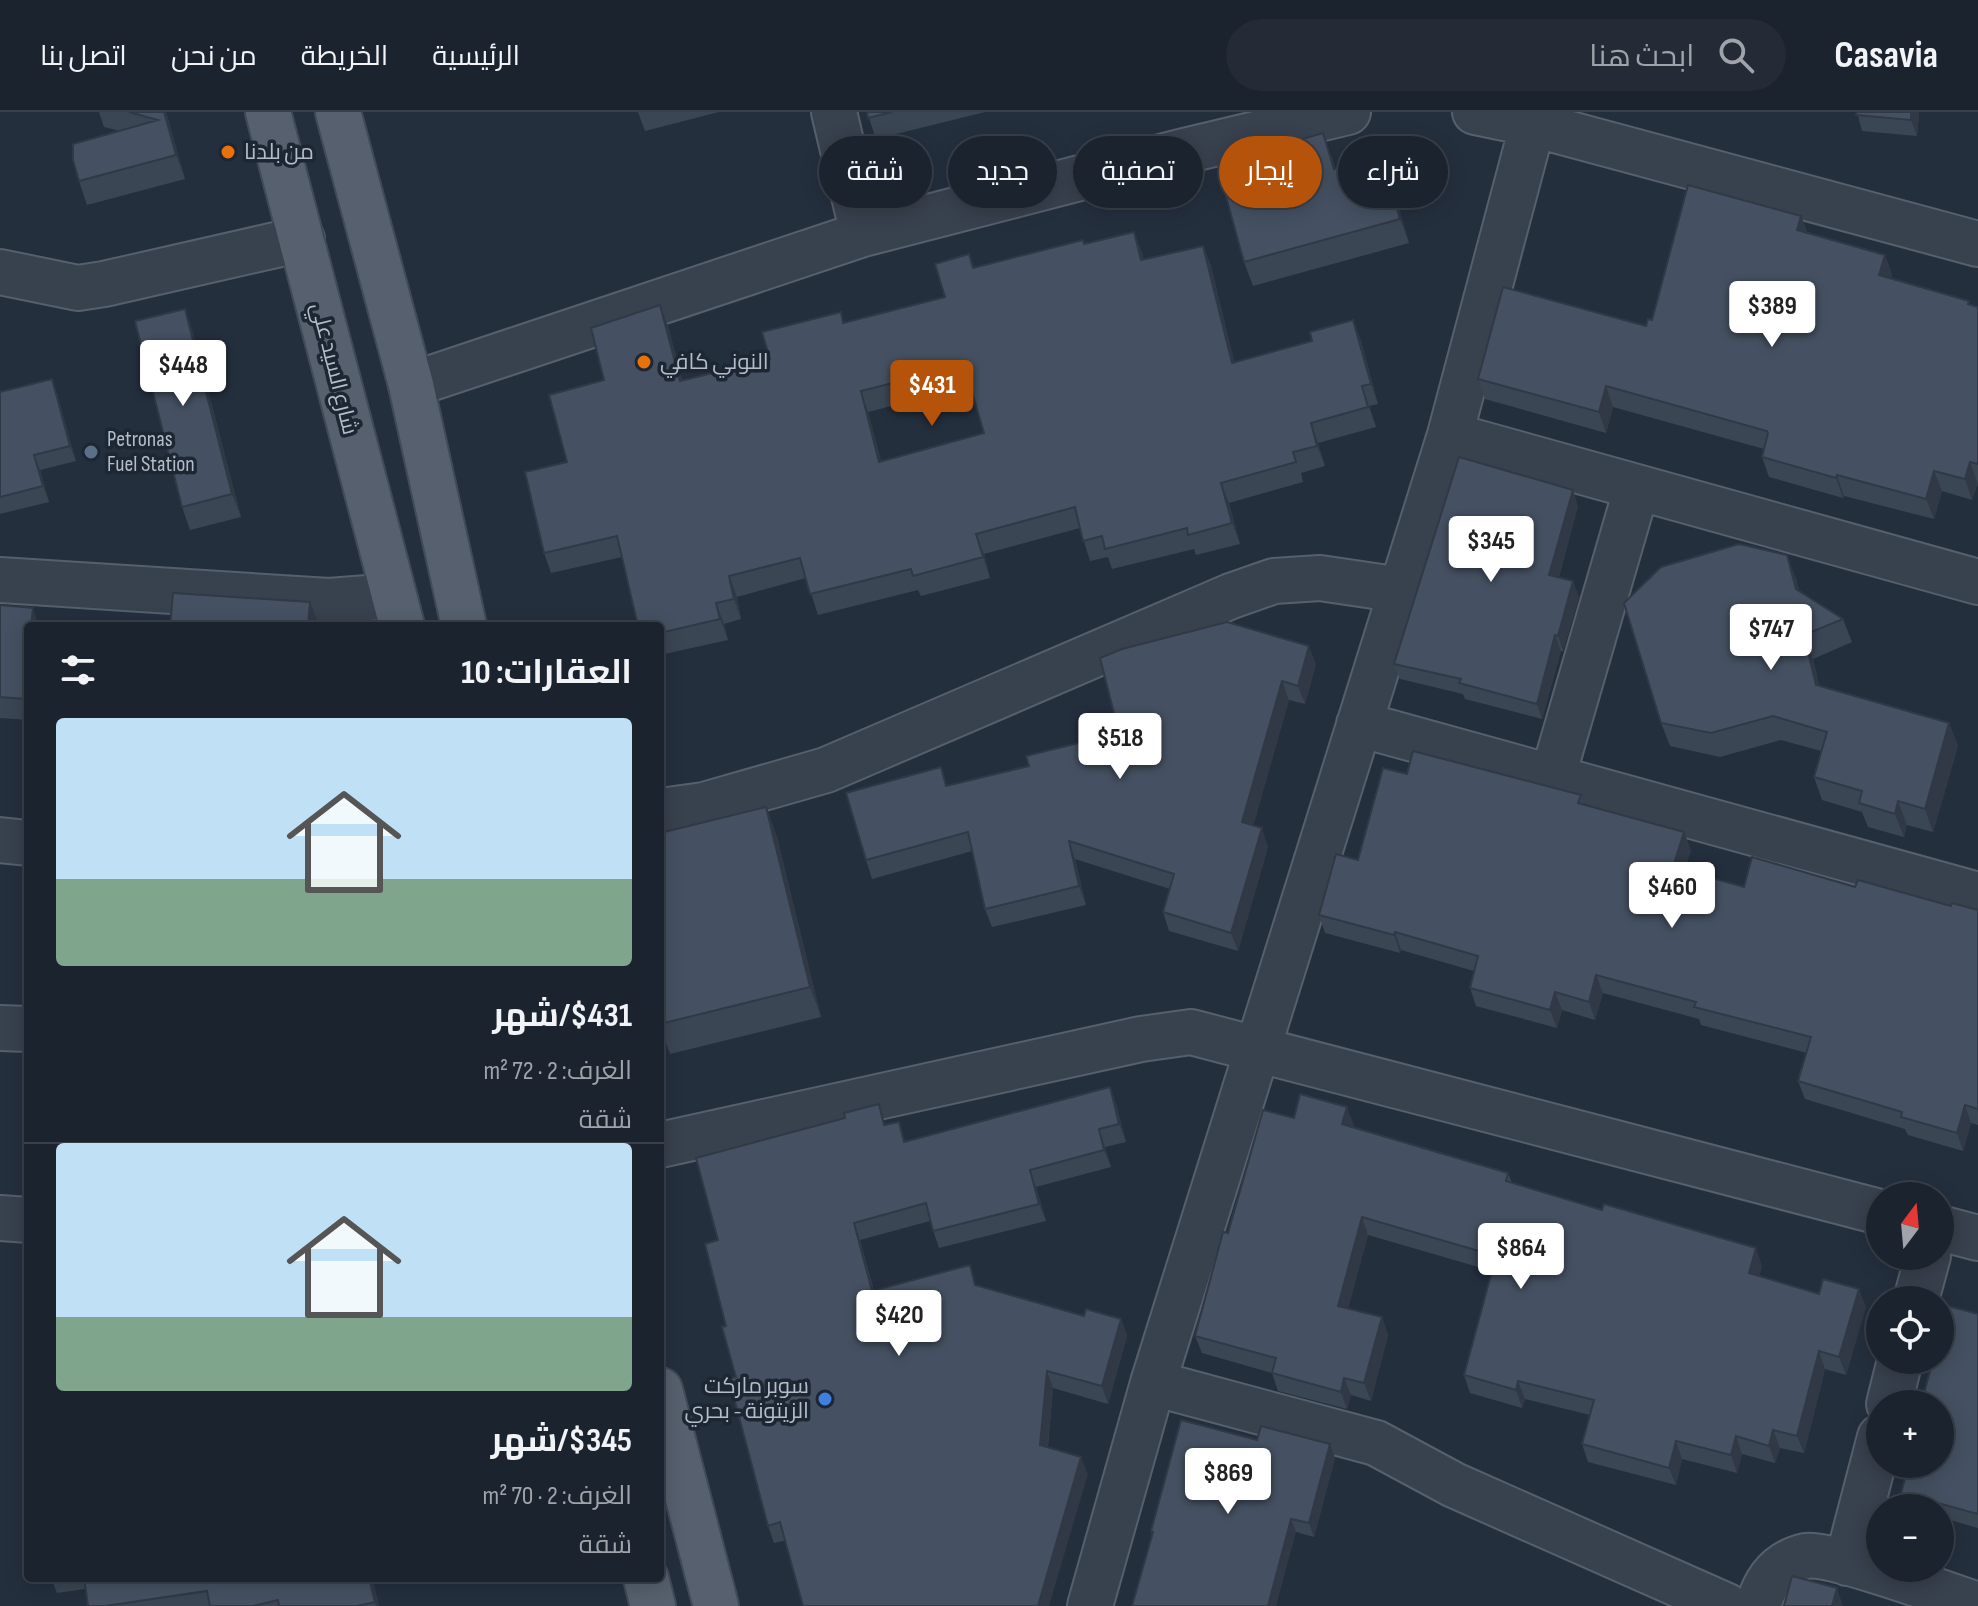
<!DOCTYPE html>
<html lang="ar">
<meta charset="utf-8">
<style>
:root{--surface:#1b232e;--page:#242b36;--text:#f1f3f6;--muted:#a0a4aa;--line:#39404a;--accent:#b45309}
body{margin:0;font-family:"Sofia Sans Condensed",Cairo,sans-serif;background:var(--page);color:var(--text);direction:rtl;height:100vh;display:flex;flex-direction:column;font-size:30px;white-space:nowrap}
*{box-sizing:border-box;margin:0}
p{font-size:26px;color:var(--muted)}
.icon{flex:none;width:44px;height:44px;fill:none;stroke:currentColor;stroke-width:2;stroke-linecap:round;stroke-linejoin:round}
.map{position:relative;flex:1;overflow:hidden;direction:ltr}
.panel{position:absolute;left:24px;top:510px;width:640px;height:960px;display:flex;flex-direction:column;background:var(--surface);border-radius:8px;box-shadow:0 4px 20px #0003,0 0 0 2px var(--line);direction:rtl}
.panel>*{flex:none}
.top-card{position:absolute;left:688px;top:24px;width:760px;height:72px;direction:rtl;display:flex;gap:16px}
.needle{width:52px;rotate:16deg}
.tools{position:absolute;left:1866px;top:1070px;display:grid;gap:16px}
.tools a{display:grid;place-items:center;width:88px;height:88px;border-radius:50%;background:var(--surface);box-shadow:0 4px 20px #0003,0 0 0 2px var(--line);font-size:40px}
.price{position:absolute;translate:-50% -68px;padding:0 18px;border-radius:8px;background:#fff;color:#222;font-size:26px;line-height:52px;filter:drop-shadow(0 2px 4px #0008)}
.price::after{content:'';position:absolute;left:50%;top:48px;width:24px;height:18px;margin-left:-12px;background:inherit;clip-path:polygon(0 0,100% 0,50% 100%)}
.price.current{background:var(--accent);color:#fff}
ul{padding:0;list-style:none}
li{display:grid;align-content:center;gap:16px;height:424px;padding:0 32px}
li+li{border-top:2px solid var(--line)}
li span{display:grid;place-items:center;height:248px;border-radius:8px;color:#555}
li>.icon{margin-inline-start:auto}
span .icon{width:144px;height:144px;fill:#fffc;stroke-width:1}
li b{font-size:34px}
h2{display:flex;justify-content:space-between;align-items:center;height:96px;padding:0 32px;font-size:34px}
.tag{padding:0 28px;border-radius:36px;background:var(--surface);box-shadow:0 4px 20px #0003,0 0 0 2px var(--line);font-size:28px;line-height:72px}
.tag.current{background:var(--accent);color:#fff}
header{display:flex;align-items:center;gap:48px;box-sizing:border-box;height:112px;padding:0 40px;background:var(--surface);border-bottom:2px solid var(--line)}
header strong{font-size:38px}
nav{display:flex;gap:44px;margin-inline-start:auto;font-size:28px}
.search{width:560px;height:72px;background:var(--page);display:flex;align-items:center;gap:20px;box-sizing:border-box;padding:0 28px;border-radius:44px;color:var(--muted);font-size:30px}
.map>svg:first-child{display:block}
</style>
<header>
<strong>Casavia</strong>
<div class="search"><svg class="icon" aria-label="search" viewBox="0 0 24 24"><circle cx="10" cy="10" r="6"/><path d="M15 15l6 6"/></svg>ابحث هنا</div>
<nav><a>الرئيسية</a><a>الخريطة</a><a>من نحن</a><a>اتصل بنا</a></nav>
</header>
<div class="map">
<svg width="1978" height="1494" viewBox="0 0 1978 1494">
<rect width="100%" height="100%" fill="#242f3e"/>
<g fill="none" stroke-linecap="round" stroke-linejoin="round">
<g stroke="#565f6c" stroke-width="48">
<path id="minor" d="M834 0 863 122
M1475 0 1533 12 1978 132
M0 160 78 176 104 172 302 127
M411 273 863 122 1180 40 1348 0
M1450 323 1978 470
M0 468 329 489 393 484
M1359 612 1978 783
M1552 667 1637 375
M660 699 704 693 826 658 1231 484 1274 469 1320 466 1401 478
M0 728 28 731
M0 916 28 917
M660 1033 1141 927 1191 920 1880 1100
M0 1106 28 1108
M1940 1116 1978 1126
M1916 1188 1928 1144
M1153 1271 1376 1331 1454 1373 1727 1494
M1889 1292 1900 1248
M1847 1451 1880 1325
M1090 1494 1153 1271 1450 323 1536 0
M1758 1494C1765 1469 1779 1450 1806 1444 1830 1440 1948 1483 1978 1493"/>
</g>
<g stroke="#414a57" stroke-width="48">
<path id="major" d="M268 0 402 514
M338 0 411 273 464 514
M660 1278 716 1494
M646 1466 653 1494"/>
</g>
<use href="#minor" stroke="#38414e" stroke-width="44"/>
<use href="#major" stroke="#56606e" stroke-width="44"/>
</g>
<path fill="#3b4654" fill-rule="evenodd" d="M99 0H166L185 67 87 93 79 69 120 19 104 15Z
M638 0H719L645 19Z
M867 0H985L876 27Z
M1857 0H1919L1917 24 1862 19Z
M1382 43 1390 66 1409 131 1253 174 1244 150 1259 72 1332 45 1335 56Z
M1801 104 1807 120 1885 143 1892 163 1891 166 1978 195V370L1972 388 1942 379 1934 407 1844 384 1843 386 1769 365 1762 345 1764 337 1613 295 1606 321 1485 287 1478 267 1646 214 1652 208Z
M1084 132 1142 140 1143 147 1203 134 1211 154 1234 251 1312 229 1353 208 1361 229 1378 292 1369 294 1376 315 1318 331 1325 354 1301 361 1303 370 1229 391 1240 432 1196 443 1194 437 1112 457 1108 445 1090 449 1080 416 984 442 990 466 921 484 918 478 818 503 806 466 737 485 741 507 724 512 728 528 660 543V514L622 445 551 461 544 441 567 350 604 268 668 214 682 269 770 247 844 211 945 185 969 142 974 156ZM970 274 984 321 881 349 868 300Z
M185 197 193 221 241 405 190 418 182 395Z
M0 280 57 282 76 349 40 358 49 390 0 402Z
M1578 394 1559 465 1579 485 1563 539H1561L1542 607 1465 587 1463 582 1400 567 1394 552Z
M1796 466 1799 479 1843 507 1852 530 1813 547 1819 573 1949 611 1958 634 1933 720 1907 713 1904 725 1868 715 1862 700 1822 688 1814 665 1821 639 1781 628 1720 645 1670 634 1661 611Z
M0 493 28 514V608L0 606Z
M1316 552 1305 592 1289 588 1253 714 1268 735 1238 839 1169 819 1163 800 1170 777 1075 747 1086 793 992 815 985 797 972 739 872 767 866 748 948 674 1029 654Z
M1407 662 1581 683 1584 693 1691 738 1684 758 1744 775H1855L1951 794 1978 798V1013L1971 1011 1963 1039 1908 1023 1905 1017 1805 987 1798 969 1807 941 1701 913 1699 907 1603 881 1595 908 1562 898 1557 916 1476 894 1470 876 1474 859 1401 838 1400 841 1325 821 1319 803 1358 748Z
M766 695 777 725 821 905 670 942 660 914V721Z
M1110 975 1116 992 1126 1030 1105 1035 1111 1055 1036 1075 1046 1109 939 1136 930 1109 860 1128 874 1179 977 1173 1084 1204 1121 1207 1127 1224 1108 1292 1053 1276 1048 1335 1088 1362 774 1431 768 1414 726 1214 886 1013 906 1029Z
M1294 1006 1354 1013 1353 1015 1508 1061 1512 1071 1762 1154 1759 1165 1866 1195 1846 1263 1825 1257 1804 1341 1780 1336 1775 1351 1742 1342 1737 1361 1682 1347 1676 1373 1588 1350 1582 1332 1590 1303 1525 1287 1522 1296 1470 1281 1464 1263 1492 1159 1368 1123 1348 1196 1382 1205 1388 1223 1371 1289 1351 1283 1347 1297 1278 1279 1272 1261 1202 1241 1195 1224 1228 1121Z
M1978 1202V1416L1940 1405V1396H1906L1901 1381Z
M1257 1328 1335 1346 1314 1425 1296 1420 1152 1423 1151 1419Z
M51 1466H372L379 1494H88L85 1477 57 1481Z"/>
<path fill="#303945" d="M164 0H166L185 67 176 43Z
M1911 0H1919L1917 24 1911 8Z
M1382 43 1390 66 1409 131 1400 107Z
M1801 104 1809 124 1797 118Z
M1134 120 1142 140 1149 168 1141 148Z
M1203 134 1211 154 1240 272 1232 251Z
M1885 143 1892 163 1886 183 1879 163Z
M660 193 668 214 688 290 680 269Z
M185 197 193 221 241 405 232 382Z
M1353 208 1361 229 1378 292 1371 272Z
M52 267 57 282 76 349 70 334Z
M1606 274 1613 295 1606 321 1599 300Z
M861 279 868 300 887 370 879 350Z
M1311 311 1318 331 1325 354 1317 334Z
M34 343 40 358 49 390 43 374Z
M1970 350 1977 370 1972 388 1965 367Z
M1934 359 1942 379 1934 407 1926 387Z
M1837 363 1844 384 1843 386 1836 366Z
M1221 371 1229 391 1240 432 1232 411Z
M1573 378 1578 394 1555 478 1549 463Z
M976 422 984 442 990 466 983 445Z
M1787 443 1796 466 1805 500 1796 477Z
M729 464 737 485 741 507 734 487Z
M1573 469 1579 485 1563 539 1558 524Z
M310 490 319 513V514H308Z
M716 491 724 512 728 528 720 507Z
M33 496 39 514H31Z
M1555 523 1561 539 1542 607 1537 592Z
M1804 523 1813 547 1825 596 1816 573Z
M1309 534 1316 552 1305 592 1298 574Z
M28 556V594L26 587Z
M1282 569 1289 588 1249 729 1242 710Z
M1949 611 1958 634 1933 720 1925 697Z
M1898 689 1907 713 1904 725 1895 702Z
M766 695 777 725 821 905 810 875Z
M1262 716 1268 735 1238 839 1231 821Z
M1684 720 1691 738 1680 773 1673 755Z
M1069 729 1075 747 1086 793 1079 774Z
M1395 820 1401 838 1400 841 1394 823Z
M1596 863 1603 881 1595 908 1589 890Z
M1555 880 1562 898 1557 916 1550 898Z
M1110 975 1116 992 1126 1030 1119 1012Z
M1965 993 1971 1011 1963 1039 1957 1021Z
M1347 995 1354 1013 1349 1030 1342 1012Z
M1099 1017 1105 1035 1111 1055 1104 1038Z
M1030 1058 1036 1075 1046 1109 1039 1092Z
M1362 1105 1368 1123 1344 1212 1338 1194Z
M854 1111 860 1128 878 1196 872 1179Z
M1756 1136 1762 1154 1755 1179 1749 1161Z
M1859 1177 1866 1195 1846 1263 1839 1245Z
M1382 1205 1388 1223 1371 1289 1364 1271Z
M1121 1207 1127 1224 1108 1292 1102 1274Z
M1819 1239 1825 1257 1804 1341 1797 1324Z
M1047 1259 1053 1276 1046 1350 1040 1333Z
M1344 1266 1351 1283 1347 1297 1341 1280Z
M1518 1269 1525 1287 1522 1296 1516 1278Z
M1773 1318 1780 1336 1775 1351 1769 1334Z
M1736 1324 1742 1342 1737 1361 1731 1343Z
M1676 1329 1682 1347 1676 1373 1669 1356Z
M1330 1332 1335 1346 1314 1425 1309 1411Z
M1081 1345 1088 1362 1049 1494H1038Z
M1291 1407 1296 1420 1276 1494H1268Z
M369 1466H372L379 1494H376Z
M1837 1476 1843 1494H1832Z"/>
<path fill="#455162" stroke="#303945" stroke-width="2" fill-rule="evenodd" d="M129 0H164L176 43 79 69 73 48V32L158 8Z
M867 0H892L868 6Z
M1857 0H1911V8L1856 3Z
M1323 21 1334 57 1382 43 1400 107 1244 150 1225 81 1259 72 1251 42Z
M1688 73 1801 104 1797 118 1885 143 1879 163 1969 189 1968 192 1978 195V352L1970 350 1965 367 1934 359 1926 387 1837 363 1836 366 1762 345 1768 321 1767 319 1606 274 1599 300 1478 267 1503 175 1646 214 1648 207 1652 208Z
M1134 120 1141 148 1203 134 1232 251 1312 229 1310 220 1353 208 1371 272 1362 274 1368 295 1311 311 1317 334 1293 340 1296 350 1221 371 1232 411 1188 423 1187 416 1105 437 1102 424 1083 429 1075 395 976 422 983 445 913 464 911 457 810 482 800 446 729 464 734 487 716 491 720 507 660 521V514H638L617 424 544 441 525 360 567 350 549 283 604 268 591 216 660 193 680 269 770 247 762 220 841 200 843 211 945 185 935 152 969 142 973 156 1083 128 1084 132ZM964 253 984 321 879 350 861 279Z
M185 197 232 382 182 395 135 209Z
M52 267 70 334 34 343 43 374 0 385V280Z
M1459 345 1573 378 1549 463 1573 469 1558 524 1555 523 1537 592 1459 571 1461 567 1394 552Z
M1739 432 1787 443 1796 477 1843 507 1804 523 1816 573 1949 611 1925 697 1898 689 1895 702 1859 691 1862 679 1814 665 1827 620 1773 604 1711 621 1661 611 1624 491 1661 455Z
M173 481 310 490 308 514H170Z
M0 493 33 496 31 514H28V556L26 587 0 585Z
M1227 510 1309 534 1298 574 1282 569 1242 710 1262 716 1231 821 1163 800 1174 762 1069 729 1079 774 985 797 968 720 866 748 846 681 941 655 946 674 1029 654 1026 644 1119 621 1100 546 1122 537Z
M1413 639 1581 683 1578 691 1684 720 1673 755 1744 775 1752 745 1855 775 1858 768 1951 794 1952 791 1978 798V997L1965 993 1957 1021 1901 1005 1902 1000 1798 969 1811 925 1694 895 1696 890 1596 863 1589 890 1555 880 1550 898 1470 876 1478 844 1395 820 1394 823 1319 803 1336 742 1358 748 1383 656 1407 662Z
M766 695 810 875 660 912V721Z
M1110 975 1119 1012 1099 1017 1104 1038 1030 1058 1039 1092 933 1119 926 1091 854 1111 872 1179 970 1153 975 1173 1084 1204 1086 1197 1121 1207 1102 1274 1047 1259 1040 1333 1081 1345 1038 1494H803L780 1410 768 1414 729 1267 736 1265 722 1215 726 1214 705 1132 718 1128 696 1046 845 1006 844 1001 879 992 884 1013 899 1010 904 1030Z
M1300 982 1347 995 1342 1012 1508 1061 1506 1069 1602 1098 1604 1092 1756 1136 1749 1161 1819 1182 1823 1167 1859 1177 1839 1245 1819 1239 1797 1324 1773 1318 1769 1334 1736 1324 1731 1343 1676 1329 1669 1356 1582 1332 1594 1288 1518 1269 1516 1278 1464 1263 1496 1144 1362 1105 1338 1194 1382 1205 1364 1271 1344 1266 1341 1280 1272 1261 1276 1246 1195 1224 1223 1120 1228 1121 1263 998 1294 1006Z
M1948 1194 1978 1202V1402L1901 1381 1909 1352H1940V1292H1921L1933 1248H1940V1223Z
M1181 1308 1257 1328 1261 1314 1330 1332 1309 1411 1291 1407 1268 1494H1132L1153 1420 1151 1419Z
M1792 1464 1837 1476 1832 1494H1784Z
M84 1466H369L375 1490 357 1494H279L278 1488 253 1494H210L207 1479 105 1494H88Z"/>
<g fill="#e8710a" stroke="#1d2633" stroke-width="3">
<circle cx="228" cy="40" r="8"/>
<circle cx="644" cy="250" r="8"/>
</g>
<circle fill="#5c6f8a" stroke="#1d2633" stroke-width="3" cx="91" cy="340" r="8"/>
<circle fill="#3f7fe0" stroke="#1d2633" stroke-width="3" cx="825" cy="1287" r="8"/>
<g text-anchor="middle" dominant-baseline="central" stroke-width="7" stroke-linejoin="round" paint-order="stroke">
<g font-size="22" fill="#b4bcc9" stroke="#1d2633" text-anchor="start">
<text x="244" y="40">من بلدنا</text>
<text x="660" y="250">النوني كافي</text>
<text x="107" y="327">Petronas<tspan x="107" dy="25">Fuel Station</tspan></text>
<text x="809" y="1274" text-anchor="end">سوبر ماركت<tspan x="809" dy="25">الزيتونة - بحري</tspan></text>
</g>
<g font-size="22" fill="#b4bcc9" stroke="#1d2633">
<text transform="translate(334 257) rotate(76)">شارع السيد علي</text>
</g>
</g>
</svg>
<div class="tools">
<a><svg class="needle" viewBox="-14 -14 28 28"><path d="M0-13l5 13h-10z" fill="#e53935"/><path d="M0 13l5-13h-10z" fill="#a0a4aa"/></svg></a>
<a><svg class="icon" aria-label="locate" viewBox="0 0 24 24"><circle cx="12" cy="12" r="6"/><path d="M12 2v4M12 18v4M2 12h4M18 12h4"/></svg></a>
<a>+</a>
<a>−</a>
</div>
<b class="price" style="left:1772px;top:237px">$389</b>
<b class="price" style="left:183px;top:296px">$448</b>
<b class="price current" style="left:932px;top:316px">$431</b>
<b class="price" style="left:1491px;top:472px">$345</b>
<b class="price" style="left:1771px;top:560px">$747</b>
<b class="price" style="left:1120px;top:669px">$518</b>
<b class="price" style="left:1672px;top:818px">$460</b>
<b class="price" style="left:1521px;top:1179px">$864</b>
<b class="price" style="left:899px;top:1246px">$420</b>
<b class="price" style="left:1228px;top:1404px">$869</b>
<div class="top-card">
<a class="tag">شراء</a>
<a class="tag current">إيجار</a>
<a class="tag">تصفية</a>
<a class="tag">جديد</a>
<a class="tag">شقة</a>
</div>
<section class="panel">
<h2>العقارات: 10<svg class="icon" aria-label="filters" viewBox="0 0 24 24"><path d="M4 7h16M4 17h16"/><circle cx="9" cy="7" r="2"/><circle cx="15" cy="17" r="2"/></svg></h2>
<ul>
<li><span style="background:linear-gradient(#bfe0f5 65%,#7fa58c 0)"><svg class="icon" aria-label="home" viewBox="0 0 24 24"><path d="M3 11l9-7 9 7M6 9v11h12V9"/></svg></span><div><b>$431/شهر</b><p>الغرف: 2 · 72 m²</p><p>شقة</p></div></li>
<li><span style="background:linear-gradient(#bfe0f5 70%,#7fa58c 0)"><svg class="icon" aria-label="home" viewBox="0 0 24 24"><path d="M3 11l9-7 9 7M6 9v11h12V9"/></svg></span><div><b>$345/شهر</b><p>الغرف: 2 · 70 m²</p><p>شقة</p></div></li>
</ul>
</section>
</div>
